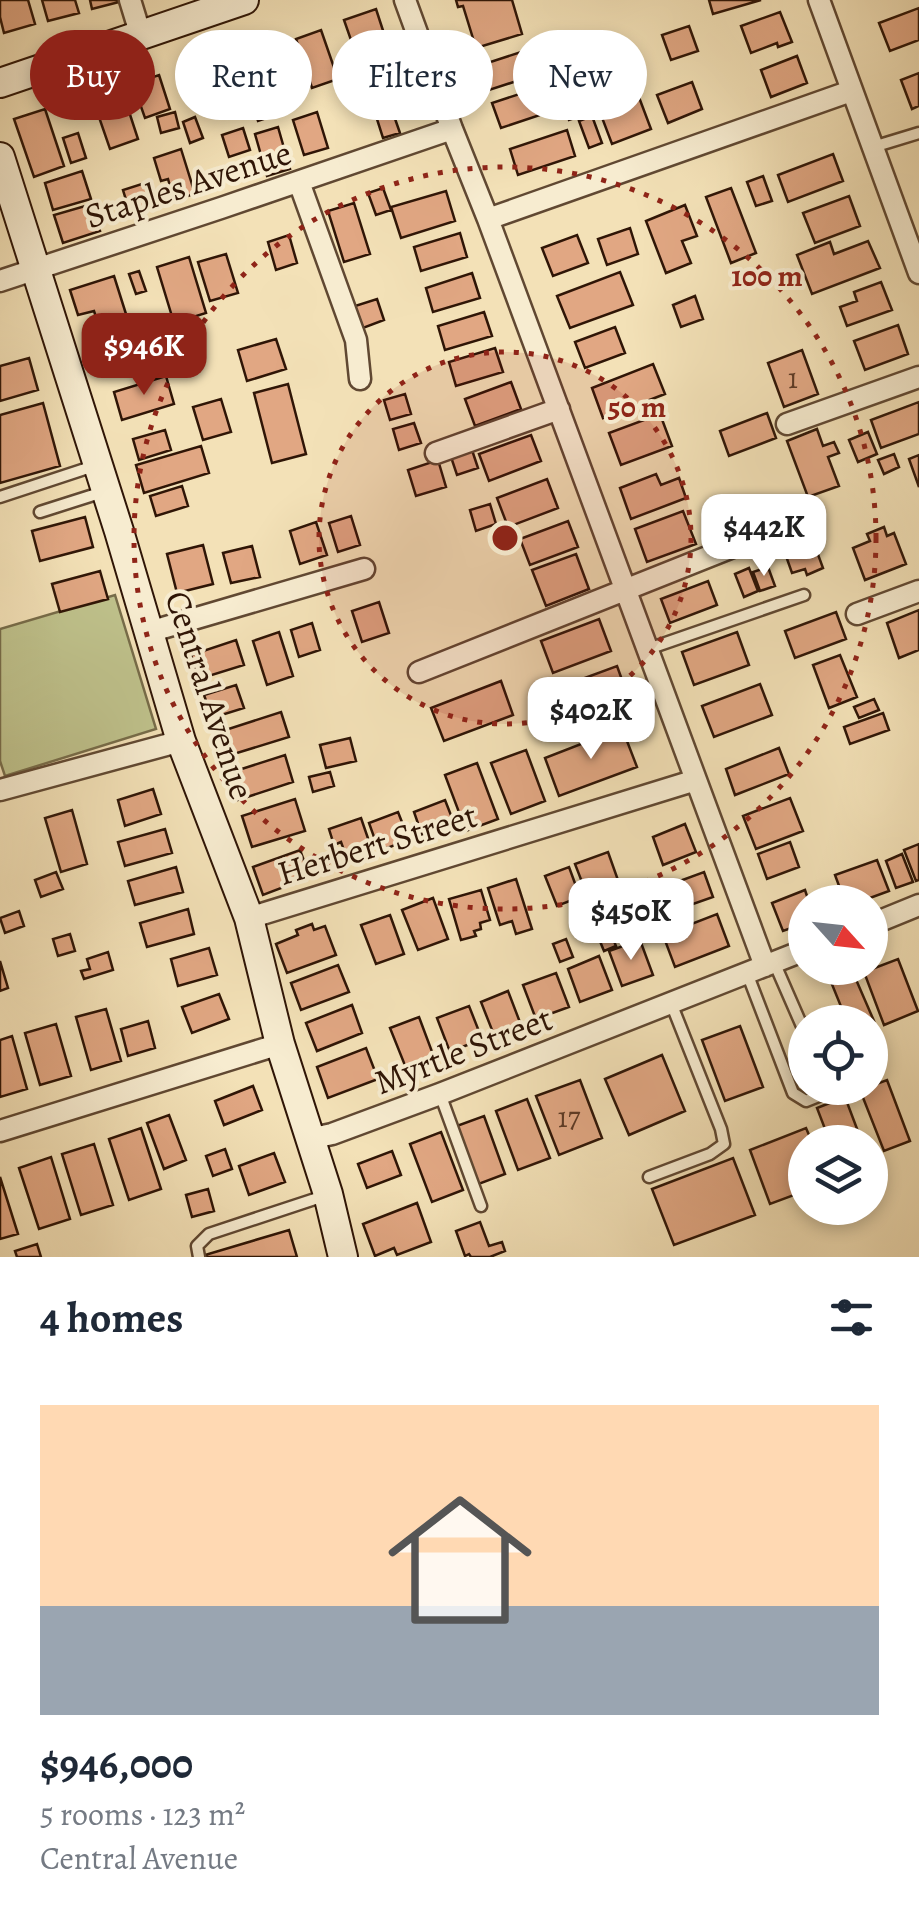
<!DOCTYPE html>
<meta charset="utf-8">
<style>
:root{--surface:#fff;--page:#f2f2f3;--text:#1f2937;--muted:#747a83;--accent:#8f2418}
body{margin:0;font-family:Alegreya,serif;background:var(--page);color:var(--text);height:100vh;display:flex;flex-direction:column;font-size:38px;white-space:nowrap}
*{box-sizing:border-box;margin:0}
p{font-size:32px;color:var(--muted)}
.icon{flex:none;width:55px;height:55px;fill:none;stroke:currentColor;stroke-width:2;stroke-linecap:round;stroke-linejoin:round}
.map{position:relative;height:1257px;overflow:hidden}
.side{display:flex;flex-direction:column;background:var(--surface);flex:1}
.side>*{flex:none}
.top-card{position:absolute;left:30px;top:30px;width:860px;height:90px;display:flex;gap:20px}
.needle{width:65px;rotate:117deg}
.fabs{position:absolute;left:788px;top:885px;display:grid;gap:20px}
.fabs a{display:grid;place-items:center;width:100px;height:100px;border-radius:50%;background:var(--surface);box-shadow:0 5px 15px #0003;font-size:50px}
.price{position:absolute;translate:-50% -85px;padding:0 22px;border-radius:20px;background:#fff;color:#222;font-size:32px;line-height:65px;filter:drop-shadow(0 2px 5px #0008)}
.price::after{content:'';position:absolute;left:50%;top:60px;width:30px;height:22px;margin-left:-15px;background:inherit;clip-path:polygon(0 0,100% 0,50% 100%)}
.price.active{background:var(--accent);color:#fff}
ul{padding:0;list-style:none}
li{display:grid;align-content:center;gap:20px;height:530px;padding:0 40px}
li span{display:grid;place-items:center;height:310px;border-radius:0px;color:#555}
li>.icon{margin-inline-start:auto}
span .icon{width:180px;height:180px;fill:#fffc;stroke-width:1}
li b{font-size:42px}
h2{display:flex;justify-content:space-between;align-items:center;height:120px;padding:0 40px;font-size:42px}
.pill{padding:0 35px;border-radius:45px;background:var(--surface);box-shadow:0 5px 15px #0003;font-size:35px;line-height:90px}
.pill.active{background:var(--accent);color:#fff}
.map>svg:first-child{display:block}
</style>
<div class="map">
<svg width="919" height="1257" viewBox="0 0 919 1257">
<rect width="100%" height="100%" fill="#f3e1b7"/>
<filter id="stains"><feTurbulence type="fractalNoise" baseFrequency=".002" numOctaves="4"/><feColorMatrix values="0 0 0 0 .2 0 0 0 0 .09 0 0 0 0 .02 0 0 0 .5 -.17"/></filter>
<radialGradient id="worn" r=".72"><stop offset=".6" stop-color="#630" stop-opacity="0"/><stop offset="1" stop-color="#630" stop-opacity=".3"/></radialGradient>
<path fill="#bfc28c" stroke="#776c49" stroke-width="2.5" d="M115 595 156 729 5 776 0 761V629Z"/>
<path fill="#e1a783" stroke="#2f1506" stroke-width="2.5" d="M0 0H28L35 24 4 33 0 17Z
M42 0H75L79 13 48 21Z
M90 0H119V2L92 9Z
M456 0H512L522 34 476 48 463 6 458 7Z
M709 0H761L713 14Z
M919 8V40L890 51 879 23Z
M376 9 390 52 359 63 344 20Z
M780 12 792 42 778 47 777 43 751 53 741 26Z
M689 26 698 51 671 60 662 35Z
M321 30 338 79 312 88 296 39Z
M268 48 290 110 258 121 237 59Z
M524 51 532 76 486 91 478 66Z
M797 56 807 83 771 97 761 70Z
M202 58 206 70 218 65 232 104 206 113 190 62Z
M363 68 368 82 348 90 343 75Z
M299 71 305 92 296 94 290 73Z
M919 73V106L912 109 901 80Z
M159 75 170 109 145 118 133 84Z
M405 82 412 107 393 113 400 133 383 138 369 94Z
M692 82 702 109 668 123 657 95Z
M120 84 138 139 110 149 91 94Z
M535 89 543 114 501 128 492 103Z
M582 92 590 113 569 120 562 99Z
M637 92 651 129 612 144 598 107Z
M45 109 64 166 34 177 14 119Z
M175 112 179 128 161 133 157 117Z
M317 112 328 148 304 155 293 120Z
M592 116 602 143 589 148 579 121Z
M195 117 203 138 190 143 183 122Z
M278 127 290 169 267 176 255 134Z
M243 128 250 150 229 157 222 135Z
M567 130 575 156 518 175 510 149Z
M78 133 86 158 71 163 63 138Z
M181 149 195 194 174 200 168 179 161 181 154 158Z
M833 154 843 181 788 202 778 175Z
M82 171 91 199 53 210 45 183Z
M763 176 772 201 756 206 747 182Z
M148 182 155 206 130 213 123 190Z
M383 188 391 210 376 215 368 193Z
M731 188 756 253 731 263 706 197Z
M446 191 455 221 401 238 391 207Z
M849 196 860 226 815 243 803 213Z
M354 203 370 254 344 262 328 211Z
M92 204 100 231 63 243 54 215Z
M685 205 697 236 682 241 691 263 666 273 646 221Z
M630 228 638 254 607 265 598 239Z
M460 233 467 257 421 271 414 247Z
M289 235 297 263 276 270 268 242Z
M577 235 588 263 553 276 542 248Z
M868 241 880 268 812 294 797 255 830 242 834 254Z
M226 254 238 293 210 301 198 262Z
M189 257 206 313 174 323 157 267Z
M139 271 146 291 136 294 129 274Z
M620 272 633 305 570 328 557 296Z
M472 273 480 298 433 312 426 288Z
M114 276 126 314 98 323 94 311 78 315 70 290Z
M881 282 892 310 847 326 840 307 857 301 854 292Z
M695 296 703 319 681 327 673 305Z
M377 299 384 320 363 328 355 306Z
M484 312 492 336 445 350 438 326Z
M181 324 190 345 170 353 162 331Z
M898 325 908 354 865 370 854 341Z
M615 327 625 353 585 368 575 342Z
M127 337 135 362 109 370 101 345Z
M276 339 286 369 247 381 238 350Z
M495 348 503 372 456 386 449 362Z
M802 350 818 394 784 407 768 363Z
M29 358 38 390 0 401V366Z
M653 364 665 394 603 418 592 388Z
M166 376 174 404 122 420 114 392Z
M511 382 521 409 475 426 465 399Z
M288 384 306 454 272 463 254 393Z
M405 394 411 414 390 420 384 400Z
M221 399 231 432 203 440 193 407Z
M919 402V434L881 448 871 420Z
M43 403 60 466 0 483V415Z
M767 413 776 438 729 456 720 431Z
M660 414 672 446 621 465 609 433Z
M414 423 421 443 399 450 393 429Z
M817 429 823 446 834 442 839 453 828 457 839 486 808 497 787 441Z
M165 430 171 450 139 460 133 439Z
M868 432 877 454 858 462 849 440Z
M531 435 541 461 489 481 479 454Z
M201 446 209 473 144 493 136 465Z
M471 447 478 468 457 475 450 454Z
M894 454 899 467 884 474 878 460Z
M919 455V487L909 459Z
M438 460 446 487 416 496 408 470Z
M656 474 661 485 679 478 686 498 631 519 620 488Z
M547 479 558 508 508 527 497 498Z
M182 486 188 506 156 516 150 496Z
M740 497 748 518 716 530 708 509Z
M490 504 496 524 476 531 470 510Z
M683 511 696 544 647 562 635 529Z
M351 516 360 545 338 552 329 523Z
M85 517 93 547 40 561 32 531Z
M568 521 578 547 530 565 520 539Z
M316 522 327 555 300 564 290 531Z
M884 527 887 536 894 533 906 564 865 580 853 548 870 541 867 534Z
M803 531 806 540 812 538 823 568 807 575 805 569 792 573 780 539Z
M203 545 213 584 177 593 167 554Z
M252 546 260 577 231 583 223 553Z
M576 554 589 589 546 606 532 570Z
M768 567 775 586 760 591 753 572Z
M749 568 758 591 744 597 735 574Z
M100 571 108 599 60 612 52 584Z
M708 581 717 605 670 623 661 599Z
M379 602 389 633 362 642 352 611Z
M919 610V650L899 658 887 623Z
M836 612 846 639 795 658 785 631Z
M599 619 611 651 553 673 541 641Z
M312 623 320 650 299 657 291 630Z
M279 632 293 676 267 685 253 641Z
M737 632 749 665 694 685 682 652Z
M236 640 244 665 199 679 191 655Z
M840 655 857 697 829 708 813 665Z
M617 666 629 699 603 710 601 705 574 715 563 686Z
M501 681 513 715 444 741 431 708Z
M760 684 772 715 714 737 702 706Z
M236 685 244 708 212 718 204 695Z
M874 699 879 710 859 718 854 707Z
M281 712 289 737 224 757 216 733Z
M883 713 889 730 850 744 844 727Z
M622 728 637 767 559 796 545 758Z
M350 738 356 761 326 768 320 745Z
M779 748 789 774 735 795 726 769Z
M526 750 545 801 511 814 491 763Z
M285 755 293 782 238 800 229 773Z
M477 763 498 819 466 831 445 775Z
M330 772 334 786 313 792 309 777Z
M153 789 161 814 125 826 118 800Z
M790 798 803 831 756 849 743 816Z
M295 799 305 831 252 847 242 816Z
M445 800 454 823 422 835 414 812Z
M72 810 87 864 61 872 45 818Z
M398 812 409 840 379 851 369 823Z
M361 818 372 850 347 859 341 842 334 845 329 829Z
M685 824 696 852 663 865 653 837Z
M165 829 172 853 125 866 118 842Z
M790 842 799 867 767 879 758 854Z
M919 844V880L916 881 904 850Z
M300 850 310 877 263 895 253 867Z
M608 852 619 883 587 895 575 864Z
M902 854 913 882 896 888 886 861Z
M877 860 889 891 859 902H845L835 875Z
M176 867 183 892 135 905 128 881Z
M569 867 580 897 557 906 545 876Z
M56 872 63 889 41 897 35 880Z
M704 872 713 897 676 910 666 886Z
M516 879 532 929 516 934 512 921 500 925 488 888Z
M481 890 490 920 480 923 481 929 474 931 476 936 461 940 449 899Z
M805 890 809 902H805V923L783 931 772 903Z
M433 898 448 939 418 950 402 910Z
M188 909 194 934 147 947 140 923Z
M19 911 24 926 5 933 0 918Z
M717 914 729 946 675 967 663 935Z
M390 915 404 954 376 964 361 925Z
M312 924 314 930 325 926 336 955 287 973 276 944 298 935 296 930Z
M607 924 616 946 604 951 595 929Z
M70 934 75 951 58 956 53 939Z
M566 939 573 957 560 962 553 944Z
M640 940 653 975 622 986 609 951Z
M209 948 217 975 178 986 171 959Z
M108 952 113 970 84 979 81 971 90 969 87 959Z
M599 956 612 990 580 1002 568 969Z
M898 959 918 1011 884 1025 864 972Z
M0 961 8 988 0 991Z
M338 965 349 992 301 1010 291 983Z
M851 968 874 1021 870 1022H851L845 1008 842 1009 829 977Z
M556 973 569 1007 536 1019 523 985Z
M508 991 521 1025 494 1035 481 1002Z
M219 994 229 1019 192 1033 182 1007Z
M352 1005 362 1033 317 1051 306 1023Z
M469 1006 482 1039 450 1052 437 1018Z
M106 1009 121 1061 91 1070 76 1017Z
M419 1017 434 1057 406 1068 390 1028Z
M148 1021 155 1048 128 1056 121 1029Z
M56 1024 71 1076 40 1085 25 1033Z
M740 1026 763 1087 725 1101 702 1040Z
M12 1036 27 1089 0 1097V1040Z
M366 1048 378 1079 328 1098 317 1067Z
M662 1055 685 1111 629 1135 605 1079Z
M580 1080 602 1138 559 1155 536 1096Z
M887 1080 910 1141 884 1151 860 1090Z
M253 1086 262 1110 224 1125 215 1101Z
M845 1097 862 1142H830L817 1108Z
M527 1099 550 1158 518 1170 496 1111Z
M169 1115 186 1160 164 1169 147 1123Z
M484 1116 505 1174 476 1185 454 1127Z
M141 1128 161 1189 129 1200 109 1139Z
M806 1128 812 1142H805V1191L770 1204 750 1150Z
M441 1132 463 1190 432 1202 410 1144Z
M94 1144 113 1205 81 1215 62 1154Z
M225 1149 232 1169 213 1176 206 1156Z
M392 1151 401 1175 367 1188 358 1164Z
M274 1153 285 1182 249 1195 239 1166Z
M51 1157 70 1219 39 1229 19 1168Z
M733 1158 755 1215 674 1245 652 1189Z
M0 1177 18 1234 0 1239Z
M208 1189 214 1211 192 1217 186 1195Z
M417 1203 431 1242 397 1255 394 1248 375 1256 363 1224Z
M480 1222 489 1246 502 1242 505 1251 490 1257H471L469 1254 465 1256 456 1231Z
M289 1230 297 1257H206L205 1255Z
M37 1244 41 1257H17L15 1251Z"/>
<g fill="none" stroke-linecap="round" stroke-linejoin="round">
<g stroke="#604832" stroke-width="15">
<path id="lane" d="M873 147 919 133
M0 497 94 466
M40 512 106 491
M648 649 804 595
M774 962 805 1033
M747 973 793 1093 806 1101 826 1093V1088
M440 1094 481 1206
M649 1177 710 1154 724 1144 721 1129 671 1003
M199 1257 197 1246 209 1234 327 1195"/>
</g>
<g stroke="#604832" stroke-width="25">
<path id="street" d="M130 0 141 36
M405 0 452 129 488 219 765 966
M819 0 919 273
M299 182 356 340 360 379
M488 219 851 91
M0 281 221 208 452 129
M787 424 919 377
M436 453 559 409
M857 614 919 591
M149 632 364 569
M419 672 803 519
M0 790 181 741
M249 918 696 780
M870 925 919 905
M0 1131 280 1044
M309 1139 332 1134 440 1094 805 950"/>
</g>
<g stroke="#2f1506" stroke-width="32">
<path id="secondary" d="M0 83 244 0
M0 157 119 531 181 741 249 918 280 1044 328 1194 343 1257"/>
</g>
<use href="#lane" stroke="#f7ecd0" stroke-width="10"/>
<use href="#street" stroke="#f7ecd0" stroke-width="20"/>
<use href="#secondary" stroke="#f7ecd0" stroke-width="28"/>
</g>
<circle cx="505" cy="538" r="186" fill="#8f2418" fill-opacity=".12"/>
<g fill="none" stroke="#8f2418" stroke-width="5" stroke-dasharray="5 10">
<circle cx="505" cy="538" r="186"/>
<circle cx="505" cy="538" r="371"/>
</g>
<g text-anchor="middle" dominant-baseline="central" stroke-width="8" stroke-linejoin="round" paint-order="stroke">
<g font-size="30" fill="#5c3a25">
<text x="793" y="378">1</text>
<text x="569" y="1117">17</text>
</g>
<g font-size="35" fill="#2f1506" stroke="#f7ecd0">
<text transform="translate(188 184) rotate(-18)">Staples Avenue</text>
<text transform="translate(210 695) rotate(72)">Central Avenue</text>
<text transform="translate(377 844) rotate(-17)">Herbert Street</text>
<text transform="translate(463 1050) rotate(-21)">Myrtle Street</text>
</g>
</g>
<circle cx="505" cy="538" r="15" fill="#8f2418" stroke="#f7ecd0" stroke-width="5"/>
<g font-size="30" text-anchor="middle" font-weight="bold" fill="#8f2418" stroke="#f7ecd0" stroke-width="8" stroke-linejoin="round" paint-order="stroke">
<text x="767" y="286">100 m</text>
<text x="637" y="417">50 m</text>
</g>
<rect width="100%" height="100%" filter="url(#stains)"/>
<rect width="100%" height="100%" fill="url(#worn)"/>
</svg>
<div class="fabs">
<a><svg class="needle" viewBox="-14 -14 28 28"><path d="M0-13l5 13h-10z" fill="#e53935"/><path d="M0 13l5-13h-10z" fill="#747a83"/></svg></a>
<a><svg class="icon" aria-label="locate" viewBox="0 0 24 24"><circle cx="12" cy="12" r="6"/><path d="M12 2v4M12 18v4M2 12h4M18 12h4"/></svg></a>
<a><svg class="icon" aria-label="layers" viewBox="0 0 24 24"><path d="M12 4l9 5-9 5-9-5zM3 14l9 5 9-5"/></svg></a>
</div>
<b class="price active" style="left:144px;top:398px">$946K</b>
<b class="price" style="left:764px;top:579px">$442K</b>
<b class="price" style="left:591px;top:762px">$402K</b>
<b class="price" style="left:631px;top:963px">$450K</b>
<div class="top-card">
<a class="pill active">Buy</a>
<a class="pill">Rent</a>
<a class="pill">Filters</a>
<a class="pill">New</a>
</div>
</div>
<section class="side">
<h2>4 homes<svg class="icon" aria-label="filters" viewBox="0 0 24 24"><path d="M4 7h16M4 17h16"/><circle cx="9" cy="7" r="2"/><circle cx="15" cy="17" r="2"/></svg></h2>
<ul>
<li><span style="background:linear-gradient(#ffd9b3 65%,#9aa5b1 0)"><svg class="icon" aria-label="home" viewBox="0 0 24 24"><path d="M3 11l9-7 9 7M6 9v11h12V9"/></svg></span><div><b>$946,000</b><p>5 rooms · 123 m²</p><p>Central Avenue</p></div></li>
</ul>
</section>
